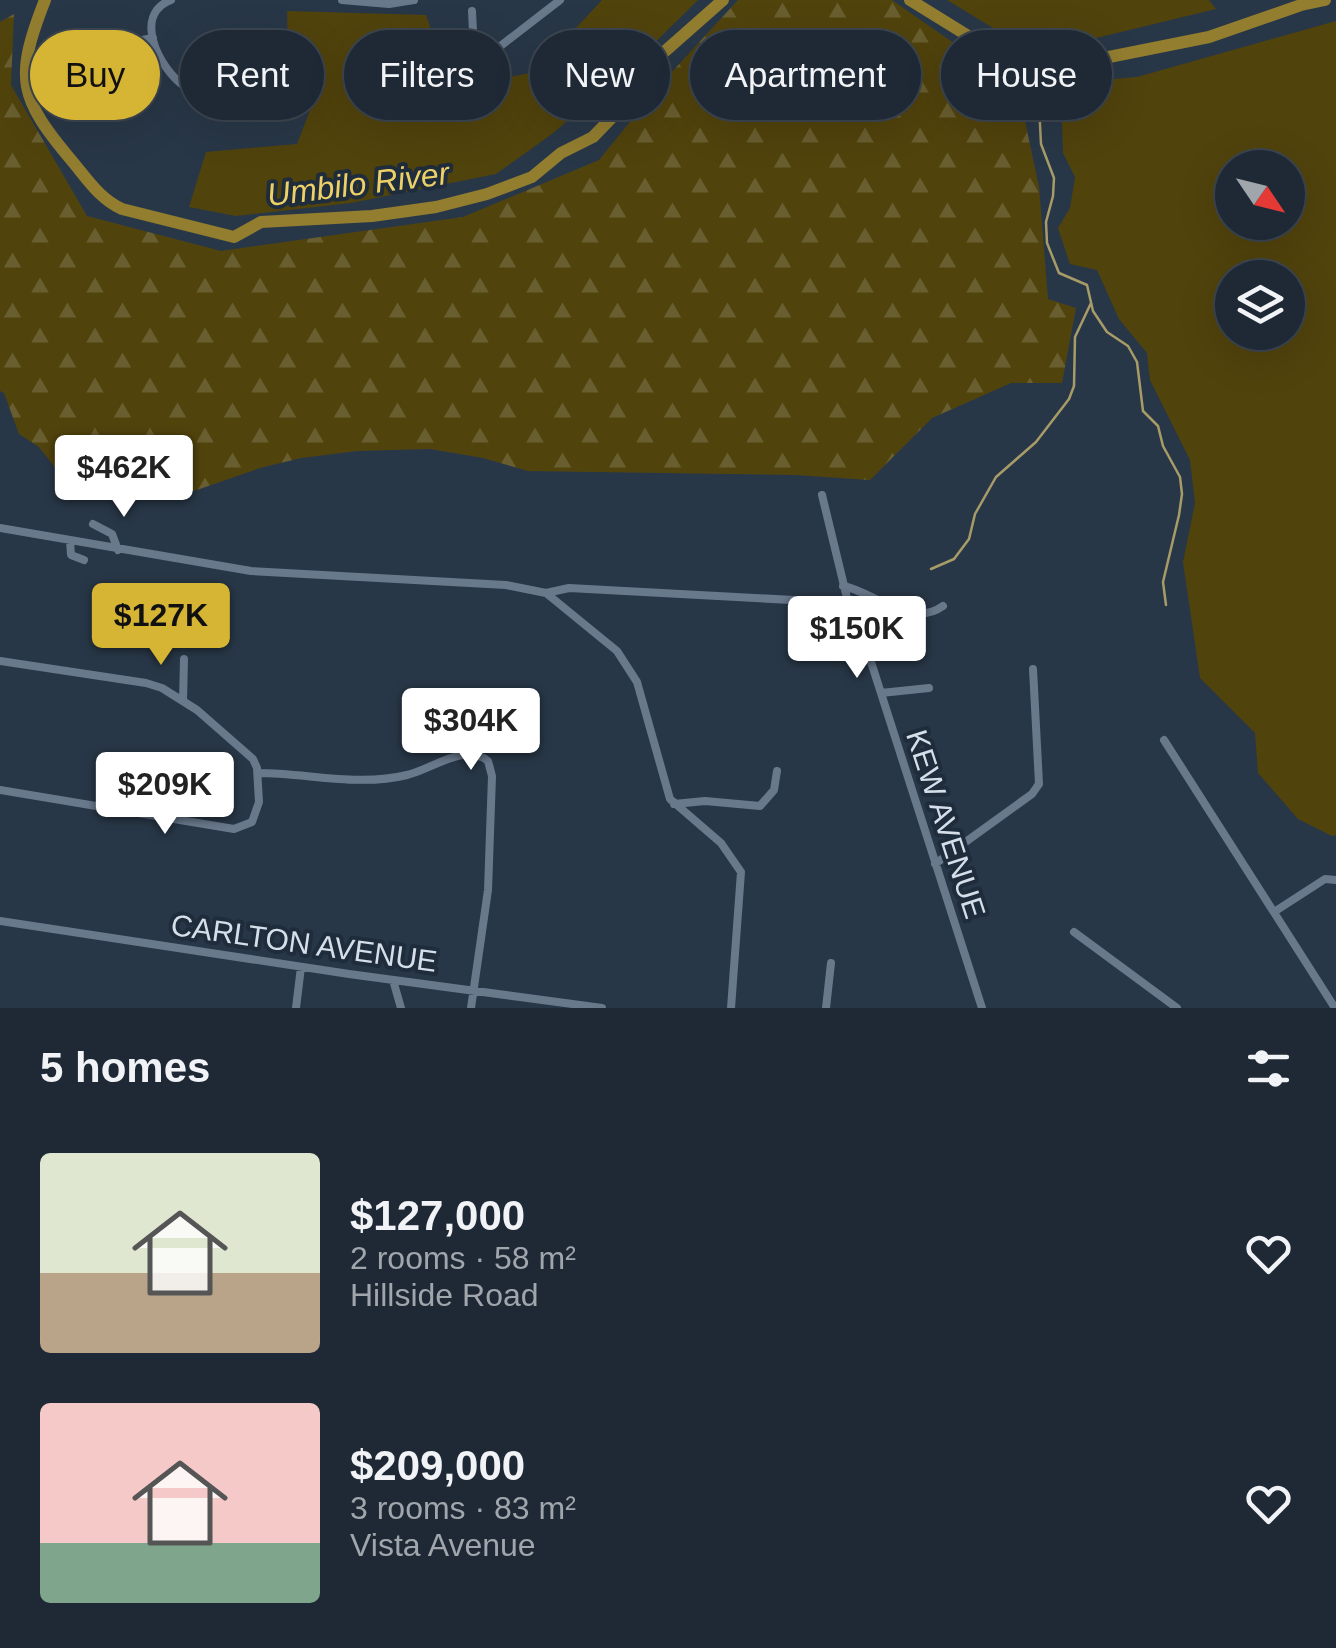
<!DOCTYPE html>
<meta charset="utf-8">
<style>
:root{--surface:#1e2935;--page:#2b3541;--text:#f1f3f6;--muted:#a1a6ad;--line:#3c4550;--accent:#d6b534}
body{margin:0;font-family:Arial,sans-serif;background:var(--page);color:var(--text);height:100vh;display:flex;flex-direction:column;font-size:38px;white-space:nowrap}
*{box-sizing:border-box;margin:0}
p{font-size:32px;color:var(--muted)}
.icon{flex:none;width:55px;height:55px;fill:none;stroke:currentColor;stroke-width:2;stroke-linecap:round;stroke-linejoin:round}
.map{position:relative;height:1008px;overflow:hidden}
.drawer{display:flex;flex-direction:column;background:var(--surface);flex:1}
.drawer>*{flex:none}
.guide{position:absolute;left:30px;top:30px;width:1278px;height:90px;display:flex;gap:20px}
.needle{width:65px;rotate:125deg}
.tools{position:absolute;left:1215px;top:150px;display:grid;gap:20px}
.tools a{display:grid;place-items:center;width:90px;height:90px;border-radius:50%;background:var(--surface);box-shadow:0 10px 40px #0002,0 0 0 2px var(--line);font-size:50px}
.price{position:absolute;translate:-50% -85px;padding:0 22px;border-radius:10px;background:#fff;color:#222;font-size:32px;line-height:65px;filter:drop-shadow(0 2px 5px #0008)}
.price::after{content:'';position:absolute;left:50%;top:60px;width:30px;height:22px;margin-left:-15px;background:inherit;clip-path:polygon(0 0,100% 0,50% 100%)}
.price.active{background:var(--accent);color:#111}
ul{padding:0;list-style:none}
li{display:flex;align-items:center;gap:30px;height:250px;padding:0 40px}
li span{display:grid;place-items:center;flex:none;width:280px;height:200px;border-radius:10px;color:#555}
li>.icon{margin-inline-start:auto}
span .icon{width:120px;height:120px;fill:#fffc;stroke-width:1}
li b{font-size:42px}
h2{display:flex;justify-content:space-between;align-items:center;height:120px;padding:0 40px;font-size:42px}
.pill{padding:0 35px;border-radius:45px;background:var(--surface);box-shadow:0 10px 40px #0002,0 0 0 2px var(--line);font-size:35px;line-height:90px}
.pill.active{background:var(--accent);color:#111}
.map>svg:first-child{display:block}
</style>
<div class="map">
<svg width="1336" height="1008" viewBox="0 0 1336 1008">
<defs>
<pattern id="forest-firs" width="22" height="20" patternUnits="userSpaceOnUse" patternTransform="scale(2.5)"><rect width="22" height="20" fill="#51430c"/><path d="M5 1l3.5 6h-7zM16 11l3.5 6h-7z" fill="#695e2f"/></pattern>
</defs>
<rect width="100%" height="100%" fill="#283747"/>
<path fill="#51430c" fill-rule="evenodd" d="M602 0H698L627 70 552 134 496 174 351 203 236 216 189 207 206 152 297 144 310 110 288 53 287 11 426 15 451 88 535 72Z
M947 0H1209L1216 9 1034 53Z
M1336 21V835L1332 836 1298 819 1258 773 1255 733 1200 678 1183 562 1195 503 1190 460 1150 380 1147 353 1119 319 1097 270 1070 264 1058 228 1070 208 1075 177 1063 153 1062 124 1047 85 1137 77ZM1232 168H1288V222H1232ZM1232 278H1288V332H1232Z"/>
<path fill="url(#forest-firs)" d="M738 0H892L1018 88 1039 187 1048 299 1076 308 1062 383H1011L932 418 870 480 795 475 528 471 483 458 430 449 357 451 301 458 260 468 194 491 115 481 85 467 63 478 39 447 19 434 4 393 0 391V22L14 14 11 85 87 216 221 251 463 217 599 160 659 86Z"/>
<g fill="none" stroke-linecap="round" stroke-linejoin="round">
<path stroke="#a79b68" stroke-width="2.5" d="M1030 70 1033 75 1030 87 1039 104 1041 144 1054 178 1053 196 1046 222 1047 243 1059 273 1087 285 1093 311 1107 332 1128 346 1137 362 1143 411 1158 426 1163 446 1180 477 1182 494 1179 515 1163 582 1166 605
M931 569 954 559 969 539 975 514 996 477 1036 442 1069 399 1074 386 1075 337 1091 303"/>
<path stroke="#937e30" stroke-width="12" d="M45 0C14 79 19 98 72 161 88 180 100 199 122 209L234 237 261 222 372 216 436 207 487 194 532 177 561 153 593 137 619 110 663 53 723 0
M910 0 1020 68 1039 71 1209 37 1301 5 1325 0"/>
<path stroke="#69798c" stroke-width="8" d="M171 0C132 15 159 68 184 86 190 90 199 93 206 97
M342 0 389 4 414 0
M472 11 474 52 485 58 560 0
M89 50 153 38
M822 495 848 602
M93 524 112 534 118 550
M0 528 251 571 506 585 546 593 617 651 637 682 670 799 721 843 741 872 731 1008
M70 541 71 555 84 560
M843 586C874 592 911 629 943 606
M546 593 569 588 848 603 855 612 982 1008
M0 661 146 683 162 688 197 710 253 759 257 768 259 802 252 822 234 829 0 790
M881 693 929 688
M183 701 184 659
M1164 740 1335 1008
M258 773C307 773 358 787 407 775 431 770 465 742 488 761L492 776 488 890 471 1008
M674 804 705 801 760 806 774 790 777 771
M935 864 1032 794 1039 784 1033 669
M1274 912 1325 879 1336 880
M0 921 349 974 602 1008
M1074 932 1177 1008
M393 980 401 1008
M296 1008 301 967
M826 1008 831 963"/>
</g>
<g text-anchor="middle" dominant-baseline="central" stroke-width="8" stroke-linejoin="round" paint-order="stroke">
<g font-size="30" fill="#d5dfe9" stroke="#1e2c3c">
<text transform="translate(946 824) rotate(72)">KEW AVENUE</text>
<text transform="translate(304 943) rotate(8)">CARLTON AVENUE</text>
</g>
<g font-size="32" font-style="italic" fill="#edd066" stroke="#1e2c3c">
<text transform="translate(358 184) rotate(-7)">Umbilo River</text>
</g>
</g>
</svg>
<div class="tools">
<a><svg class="needle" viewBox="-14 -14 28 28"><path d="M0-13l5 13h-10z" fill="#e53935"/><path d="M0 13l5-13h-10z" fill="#a1a6ad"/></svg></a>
<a><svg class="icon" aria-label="layers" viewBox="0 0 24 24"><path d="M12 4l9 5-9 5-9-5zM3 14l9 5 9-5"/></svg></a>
</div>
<b class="price" style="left:124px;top:520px">$462K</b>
<b class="price active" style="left:161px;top:668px">$127K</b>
<b class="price" style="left:857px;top:681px">$150K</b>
<b class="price" style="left:471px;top:773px">$304K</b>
<b class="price" style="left:165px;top:837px">$209K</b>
<div class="guide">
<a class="pill active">Buy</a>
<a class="pill">Rent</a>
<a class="pill">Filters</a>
<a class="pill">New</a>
<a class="pill">Apartment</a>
<a class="pill">House</a>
</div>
</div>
<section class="drawer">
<h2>5 homes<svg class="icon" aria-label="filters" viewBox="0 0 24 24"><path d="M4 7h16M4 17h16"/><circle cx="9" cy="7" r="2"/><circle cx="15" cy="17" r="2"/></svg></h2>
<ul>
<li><span style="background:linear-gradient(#dfe7d0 60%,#b9a48a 0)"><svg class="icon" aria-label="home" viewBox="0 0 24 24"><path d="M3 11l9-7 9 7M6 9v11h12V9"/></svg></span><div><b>$127,000</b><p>2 rooms · 58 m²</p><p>Hillside Road</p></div><svg class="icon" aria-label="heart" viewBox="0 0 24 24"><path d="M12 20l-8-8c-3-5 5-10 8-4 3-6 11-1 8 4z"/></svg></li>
<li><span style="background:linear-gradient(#f6c9c9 70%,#7fa58c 0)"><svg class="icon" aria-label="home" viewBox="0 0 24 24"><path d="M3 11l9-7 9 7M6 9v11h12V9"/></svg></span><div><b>$209,000</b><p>3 rooms · 83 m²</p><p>Vista Avenue</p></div><svg class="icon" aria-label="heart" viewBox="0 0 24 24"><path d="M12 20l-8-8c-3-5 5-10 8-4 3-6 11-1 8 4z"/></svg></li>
</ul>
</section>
